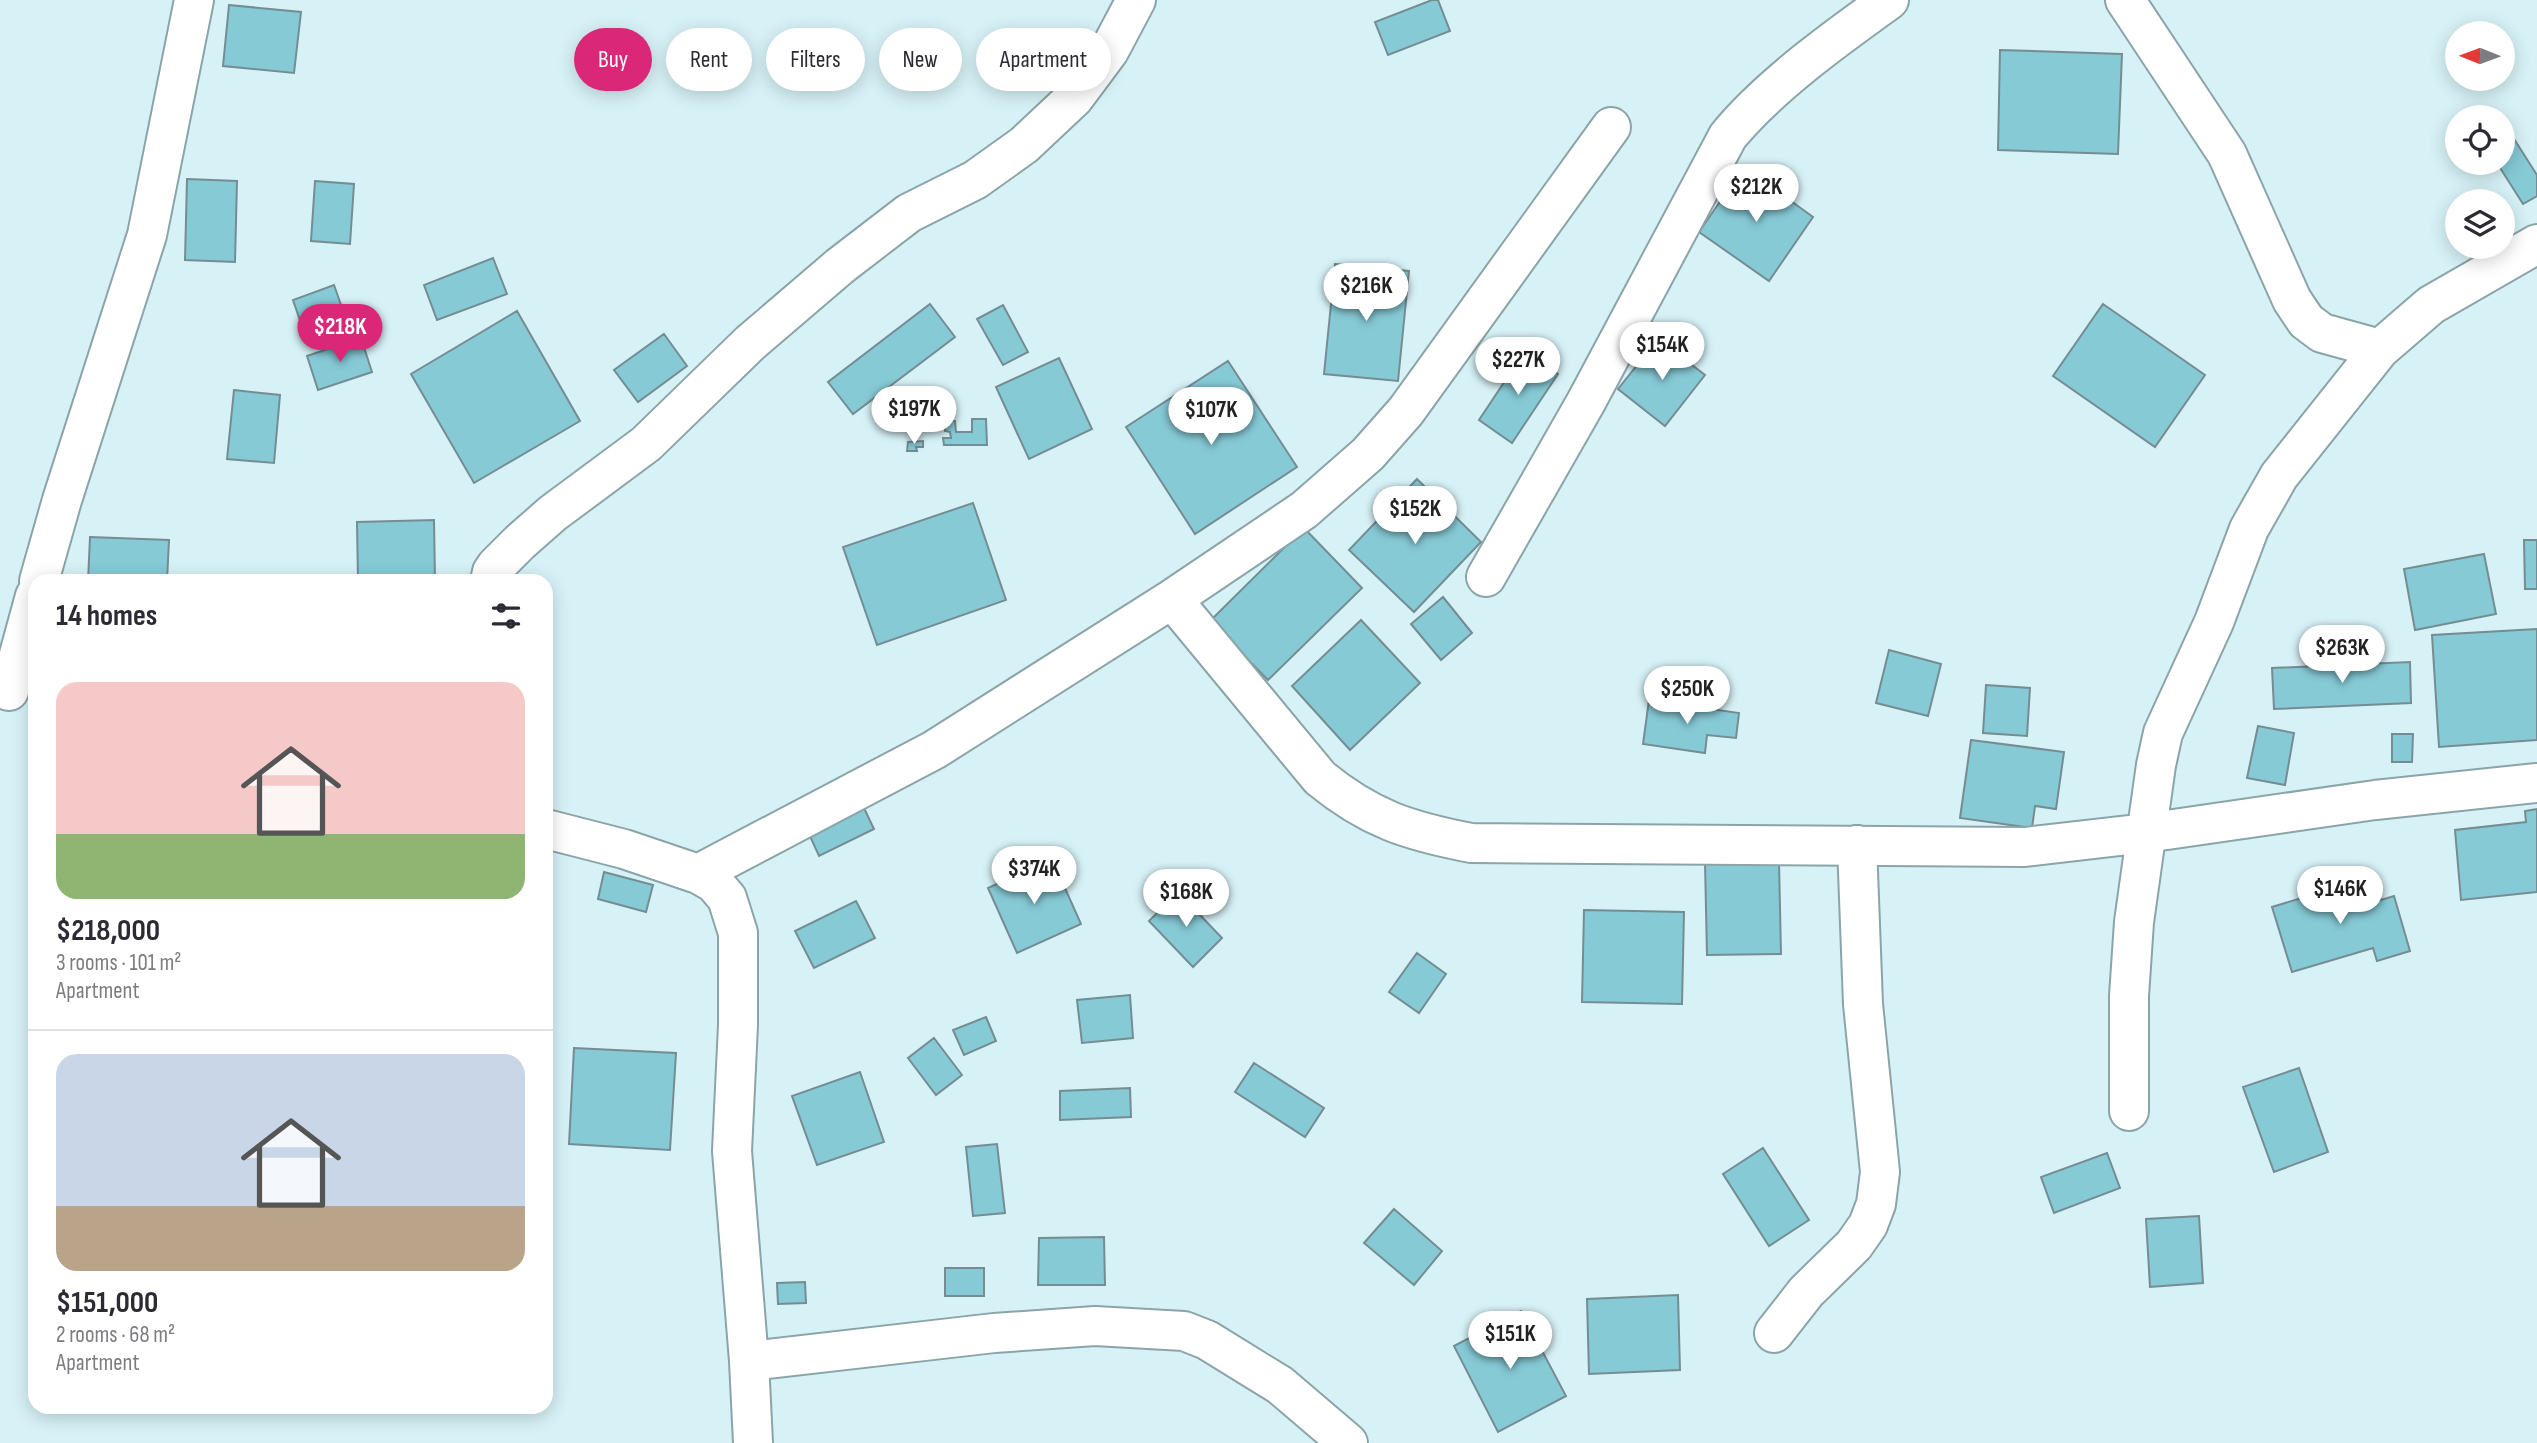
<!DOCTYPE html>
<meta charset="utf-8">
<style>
:root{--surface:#fff;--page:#f7f7f7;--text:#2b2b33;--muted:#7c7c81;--line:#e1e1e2;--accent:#db2777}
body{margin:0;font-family:"Sofia Sans Condensed",sans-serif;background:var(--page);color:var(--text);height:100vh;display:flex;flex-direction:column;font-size:26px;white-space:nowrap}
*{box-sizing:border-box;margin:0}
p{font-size:23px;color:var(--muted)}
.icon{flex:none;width:38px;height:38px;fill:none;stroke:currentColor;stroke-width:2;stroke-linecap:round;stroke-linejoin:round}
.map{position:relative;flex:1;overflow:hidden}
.drawer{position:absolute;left:28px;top:574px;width:525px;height:840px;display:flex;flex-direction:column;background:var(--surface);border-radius:21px;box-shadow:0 4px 18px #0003}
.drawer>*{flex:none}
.banner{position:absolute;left:574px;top:28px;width:665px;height:63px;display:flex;gap:14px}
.needle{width:46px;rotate:271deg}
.controls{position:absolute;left:2445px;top:21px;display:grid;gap:14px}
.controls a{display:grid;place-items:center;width:70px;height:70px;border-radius:50%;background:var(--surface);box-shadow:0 4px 18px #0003;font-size:35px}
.price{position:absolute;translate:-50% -60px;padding:0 16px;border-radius:24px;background:#fff;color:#222;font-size:23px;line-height:46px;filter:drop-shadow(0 2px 4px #0008)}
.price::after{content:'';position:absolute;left:50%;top:42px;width:21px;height:16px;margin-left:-10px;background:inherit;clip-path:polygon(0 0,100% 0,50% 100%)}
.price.on{background:var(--accent);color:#fff}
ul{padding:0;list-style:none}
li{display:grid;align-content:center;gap:14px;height:371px;padding:0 28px}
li+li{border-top:2px solid var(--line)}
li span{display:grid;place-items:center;height:217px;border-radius:21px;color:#555}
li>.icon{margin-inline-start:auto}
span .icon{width:126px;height:126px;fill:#fffc;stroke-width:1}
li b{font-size:30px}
h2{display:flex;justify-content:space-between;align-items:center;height:84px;padding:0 28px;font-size:30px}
.tag{padding:0 24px;border-radius:32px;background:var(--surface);box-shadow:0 4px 18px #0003;font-size:24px;line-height:63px}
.tag.on{background:var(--accent);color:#fff}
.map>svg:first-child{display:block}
</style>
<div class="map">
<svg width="2537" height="1443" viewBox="0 0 2537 1443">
<rect width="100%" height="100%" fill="#d7f2f7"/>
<path fill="#86cad6" stroke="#758d92" stroke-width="2" d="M1432 0H1438L1450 31 1388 55 1375 22Z
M229 5 301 12 294 73 223 66Z
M2000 50 2122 54 2118 154 1998 150Z
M2509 131 2537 175V196L2523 204 2497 163H2502V136Z
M1744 167 1813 217 1769 281 1699 232Z
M187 179 237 181 235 262 185 260Z
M315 181 354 184 350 244 311 241Z
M493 258 507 294 437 320 424 285Z
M1335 264 1409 271 1398 381 1324 374Z
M334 285 347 322 306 338 293 300Z
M930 304 955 337 853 414 828 382Z
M2103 304 2205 375 2155 447 2053 376Z
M1003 305 1028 352 1003 365 977 319Z
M517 311 580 421 474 483 411 374Z
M664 334 687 366 638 402 614 370Z
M361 338 372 372 318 390 307 356Z
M1658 339 1705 375 1665 426 1618 389Z
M1525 351 1558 374 1512 443 1479 420Z
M1059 358 1092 429 1029 459 996 387Z
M1228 361 1297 467 1195 534 1126 427Z
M234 390 280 395 274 463 227 459Z
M972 419H986L987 445H944L943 438H951L950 432 945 431V421H955L956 432H972Z
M923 441V447H916L917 451H907L908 442Z
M1417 479 1481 542 1414 612 1349 550Z
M973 503 1006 600 877 645 843 547Z
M434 520 435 581H358L357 522Z
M1304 528 1362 588 1268 680 1210 621Z
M90 537 169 540 167 581H88Z
M2524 540H2537V589H2525Z
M2484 554 2496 614 2415 630 2404 569Z
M1443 597 1472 633 1441 660 1411 624Z
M1361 620 1420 683 1350 750 1292 686Z
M2537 629V740L2439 747 2432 635Z
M1889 650 1941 664 1928 716 1876 703Z
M2410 662 2411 703 2274 709 2272 668Z
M1986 685 2030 688 2027 736 1983 733Z
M1649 700 1739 713 1736 738 1707 735 1705 753 1643 744Z
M2258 726 2294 733 2285 785 2247 778Z
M2392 734H2413L2412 762H2392Z
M1971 740 2064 752 2056 809 2035 806 2032 828 1960 818Z
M864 808 874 829 819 856 809 834Z
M2537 809V892L2461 900 2455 830 2526 822 2525 811Z
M1052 859 1081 924 1017 953 988 888Z
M1779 862 1781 954 1707 955 1705 863Z
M604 872 653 885 646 912 598 899Z
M2360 880 2364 891 2377 887 2381 900 2394 896 2410 951 2377 961 2373 948 2292 972 2272 907Z
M1178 892 1222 938 1193 967 1149 921Z
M856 901 875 938 814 968 795 931Z
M1584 910 1684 912 1682 1004 1582 1002Z
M1417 953 1446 974 1419 1013 1389 992Z
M1130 995 1133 1038 1082 1043 1077 1000Z
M986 1017 996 1041 964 1055 953 1030Z
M934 1038 962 1075 936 1095 908 1058Z
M574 1048 676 1053 670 1150 569 1144Z
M1254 1063 1324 1108 1305 1137 1235 1092Z
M2299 1068 2328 1152 2274 1172 2243 1087Z
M860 1072 884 1142 817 1165 792 1096Z
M1130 1088 1131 1117 1060 1120V1091Z
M997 1144 1005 1213 973 1216 966 1147Z
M1763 1148 1809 1220 1769 1246 1723 1174Z
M2107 1153 2120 1188 2054 1213 2041 1177Z
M1394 1209 1442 1251 1414 1285 1364 1243Z
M2199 1216 2203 1283 2150 1287 2146 1219Z
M1104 1237 1105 1285H1038L1039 1238Z
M945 1268H984V1296H945Z
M805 1282 806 1303 778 1304 777 1283Z
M1678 1295 1680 1370 1589 1374 1587 1299Z
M1521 1311 1566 1396 1498 1432 1454 1346Z"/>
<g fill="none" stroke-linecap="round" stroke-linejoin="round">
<g stroke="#8ba4a8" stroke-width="42">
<path id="minor" d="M2125 0 2227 154 2292 300 2306 321 2322 333 2380 349
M1486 577 1586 402 1728 136C1769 86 1836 38 1889 0
M39 581 62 500 147 235 194 0
M490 581 492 572 496 566 520 542 553 513 646 444 750 343 840 266 909 213 975 180 1024 145 1074 98 1109 51 1136 0
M1172 599 1320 778C1370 819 1409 831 1471 843L2025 847 2146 833 2375 800 2537 783
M9 691 35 596
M546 829 624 849 698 874 714 883 727 898 738 933V1025L732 1151 749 1361 753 1443
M698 874 934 750 1172 599 1304 510 1368 454 1406 411 1611 127
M2129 1111V996L2134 922 2156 765 2163 733 2214 622 2249 529 2279 476 2380 349 2431 305 2537 244
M1774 1333 1806 1292 1854 1245 1868 1225 1876 1204 1880 1172 1863 1004 1857 845
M749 1361 994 1333 1095 1326 1184 1331 1207 1340 1280 1385 1348 1443"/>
</g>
<use href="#minor" stroke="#fff" stroke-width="38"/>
</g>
</svg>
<div class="controls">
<a><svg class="needle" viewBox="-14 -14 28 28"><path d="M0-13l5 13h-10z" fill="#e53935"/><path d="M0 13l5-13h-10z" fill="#7c7c81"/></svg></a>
<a><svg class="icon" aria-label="locate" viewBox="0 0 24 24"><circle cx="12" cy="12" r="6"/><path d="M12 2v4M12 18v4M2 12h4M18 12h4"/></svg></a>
<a><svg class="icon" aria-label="layers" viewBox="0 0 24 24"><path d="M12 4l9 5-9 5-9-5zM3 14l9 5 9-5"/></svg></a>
</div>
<b class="price" style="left:1756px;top:224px">$212K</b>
<b class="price" style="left:1366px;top:323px">$216K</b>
<b class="price on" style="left:340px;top:364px">$218K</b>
<b class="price" style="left:1662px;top:382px">$154K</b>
<b class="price" style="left:1518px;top:397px">$227K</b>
<b class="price" style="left:914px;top:446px">$197K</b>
<b class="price" style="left:1211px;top:447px">$107K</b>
<b class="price" style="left:1415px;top:546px">$152K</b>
<b class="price" style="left:2342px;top:685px">$263K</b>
<b class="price" style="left:1687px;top:726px">$250K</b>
<b class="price" style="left:1034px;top:906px">$374K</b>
<b class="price" style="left:2340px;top:926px">$146K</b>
<b class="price" style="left:1186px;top:929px">$168K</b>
<b class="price" style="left:1510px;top:1371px">$151K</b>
<div class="banner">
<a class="tag on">Buy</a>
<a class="tag">Rent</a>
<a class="tag">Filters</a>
<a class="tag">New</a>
<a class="tag">Apartment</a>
</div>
<section class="drawer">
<h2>14 homes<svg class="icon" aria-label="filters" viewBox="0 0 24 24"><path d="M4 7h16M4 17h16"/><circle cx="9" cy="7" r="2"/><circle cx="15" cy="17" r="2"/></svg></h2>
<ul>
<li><span style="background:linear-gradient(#f6c9c9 70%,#8fb573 0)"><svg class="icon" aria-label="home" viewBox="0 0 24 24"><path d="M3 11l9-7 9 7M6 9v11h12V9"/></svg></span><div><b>$218,000</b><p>3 rooms · 101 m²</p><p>Apartment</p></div></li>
<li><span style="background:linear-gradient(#c9d6e8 70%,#b9a48a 0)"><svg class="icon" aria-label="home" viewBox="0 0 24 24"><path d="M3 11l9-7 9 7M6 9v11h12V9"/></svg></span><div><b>$151,000</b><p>2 rooms · 68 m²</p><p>Apartment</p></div></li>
</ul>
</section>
</div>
